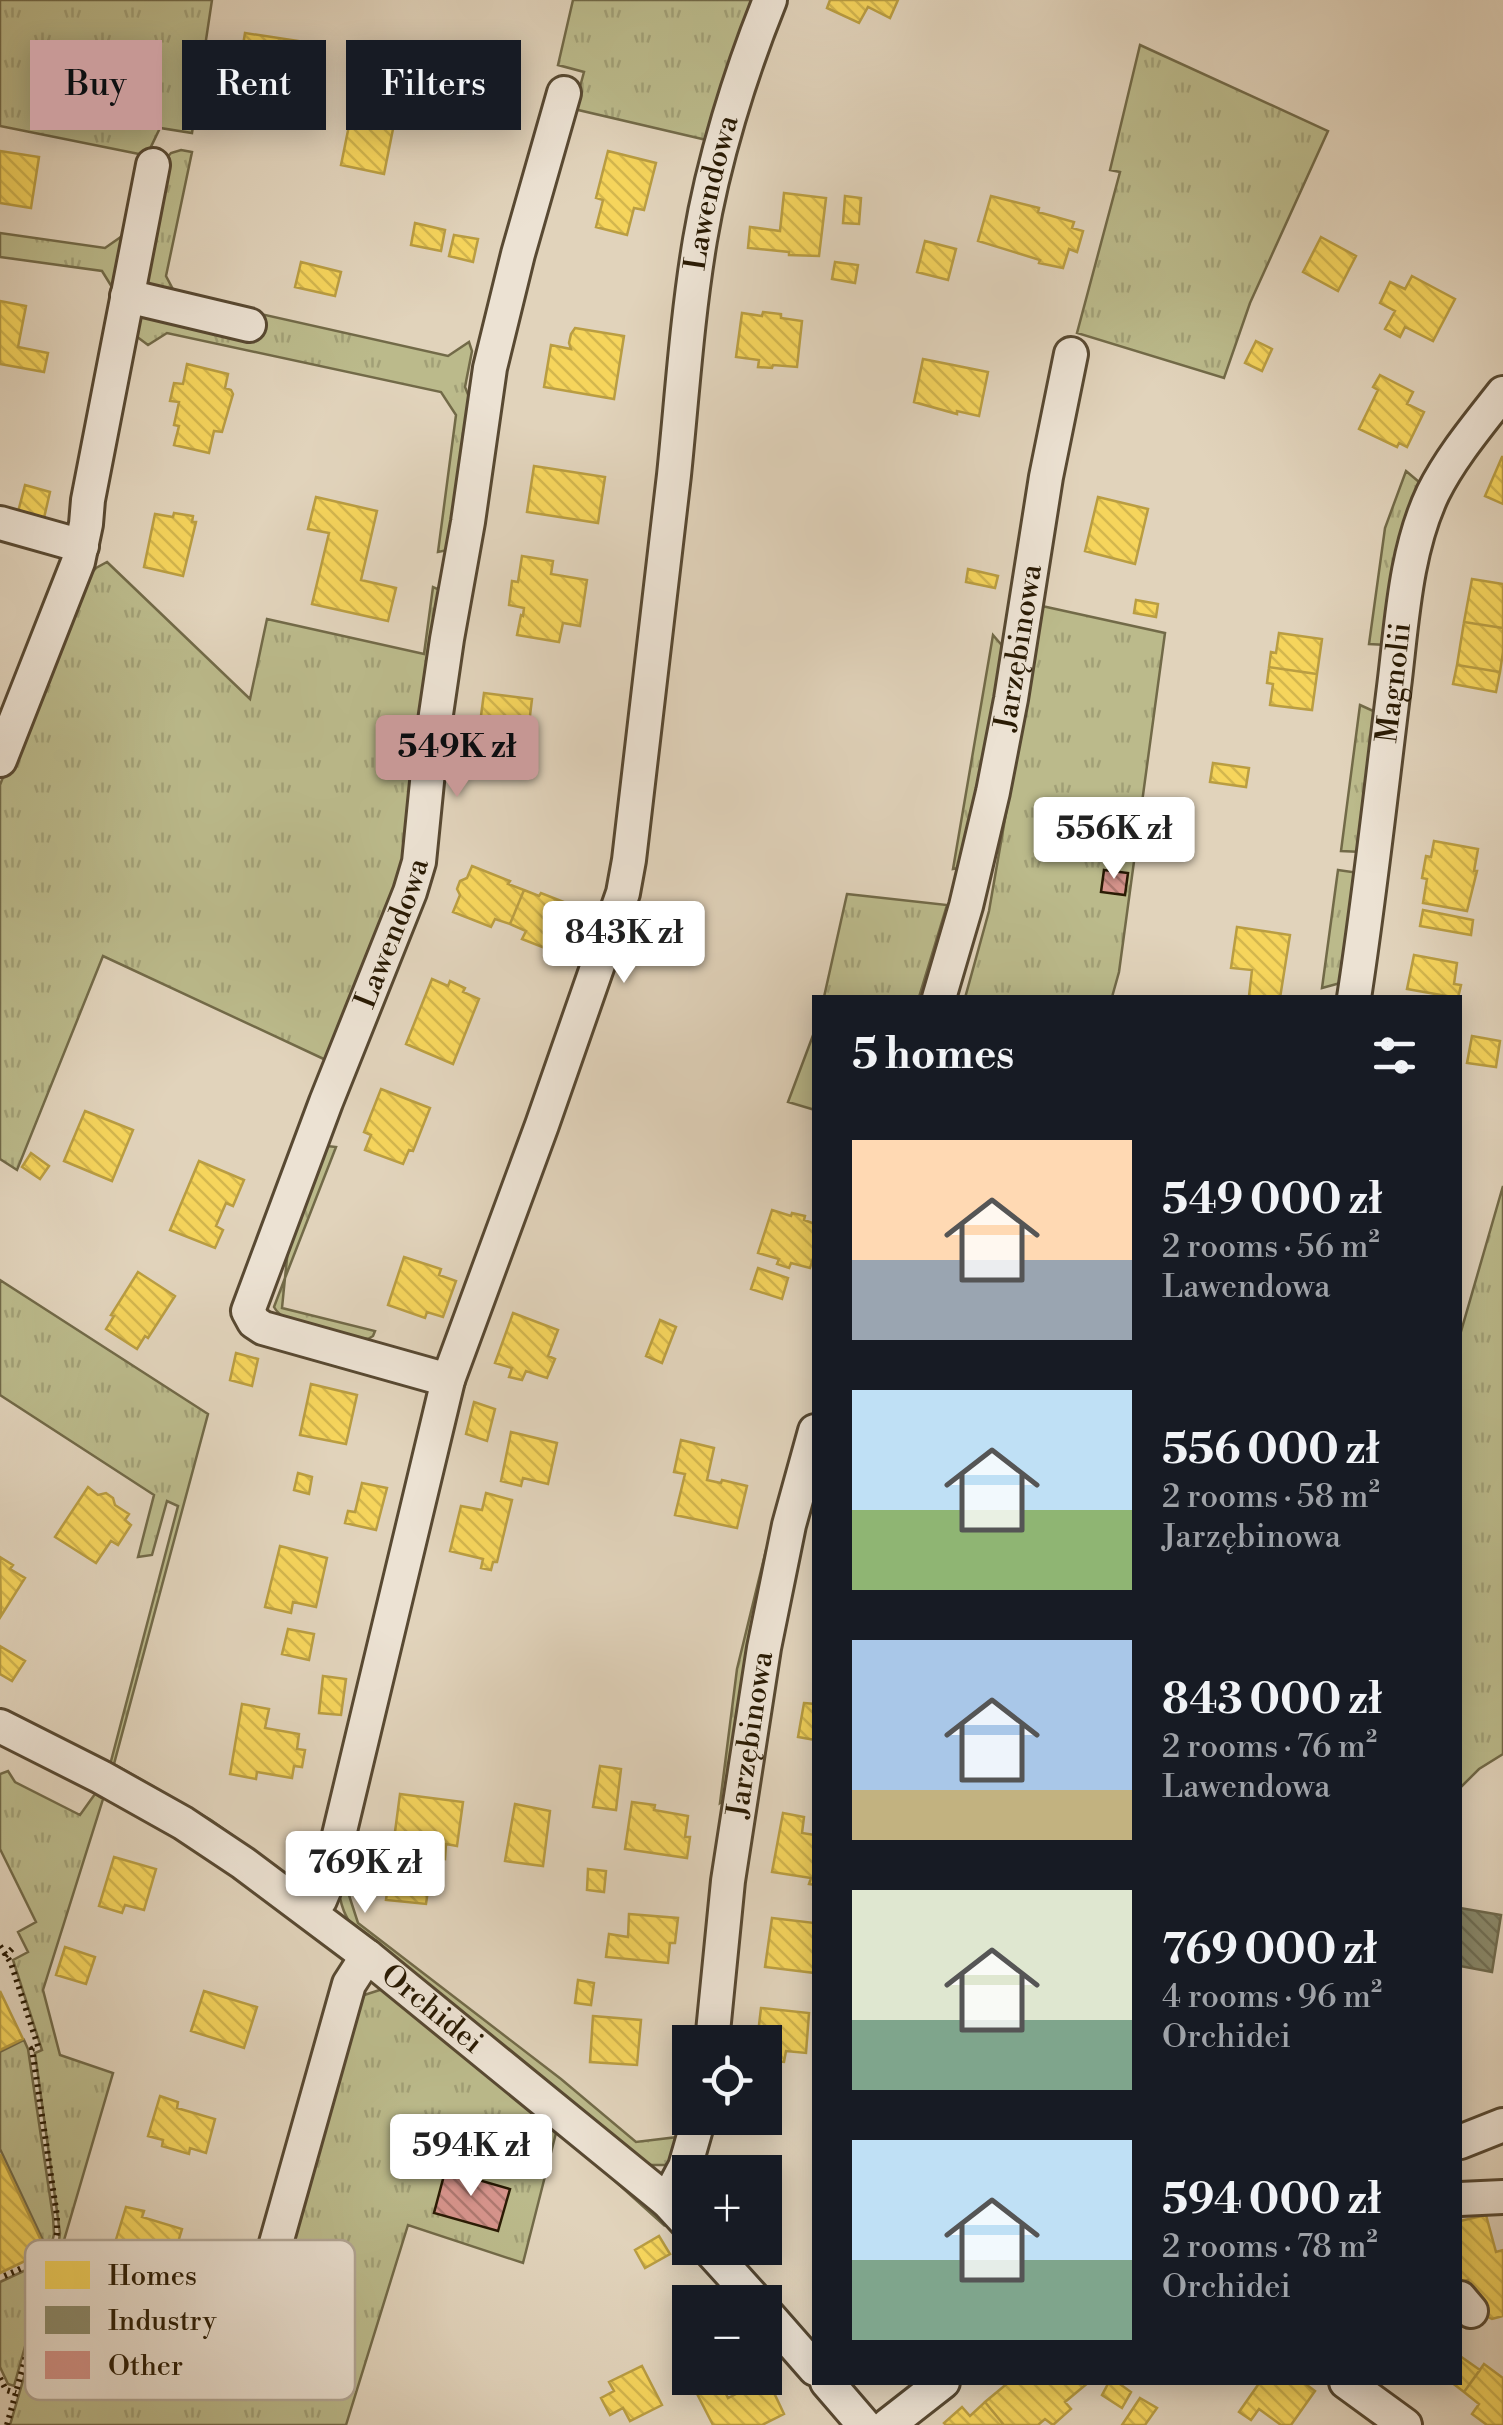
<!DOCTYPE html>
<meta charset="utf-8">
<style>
:root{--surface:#171b24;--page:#20242c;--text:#f1f3f6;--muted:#9ea1a6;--accent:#c59692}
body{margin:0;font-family:"Libre Bodoni",serif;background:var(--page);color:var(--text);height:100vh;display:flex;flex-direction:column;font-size:38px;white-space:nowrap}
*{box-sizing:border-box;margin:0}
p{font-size:32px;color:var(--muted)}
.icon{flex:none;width:55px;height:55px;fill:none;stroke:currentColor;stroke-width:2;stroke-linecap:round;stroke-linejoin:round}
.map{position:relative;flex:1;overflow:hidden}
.drawer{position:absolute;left:812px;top:995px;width:650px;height:1390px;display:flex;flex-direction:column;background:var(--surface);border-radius:0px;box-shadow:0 5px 25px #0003}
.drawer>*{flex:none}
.guide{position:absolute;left:30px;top:40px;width:632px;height:90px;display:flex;gap:20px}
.tools{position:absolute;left:672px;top:2025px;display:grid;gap:20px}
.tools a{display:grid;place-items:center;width:110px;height:110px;border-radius:0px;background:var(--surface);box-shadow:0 5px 25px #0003;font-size:50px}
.price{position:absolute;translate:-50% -85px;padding:0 22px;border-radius:10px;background:#fff;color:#222;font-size:32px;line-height:65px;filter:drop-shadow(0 2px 5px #0008)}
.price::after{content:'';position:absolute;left:50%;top:60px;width:30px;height:22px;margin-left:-15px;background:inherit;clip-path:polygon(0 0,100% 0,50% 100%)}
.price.active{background:var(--accent);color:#111}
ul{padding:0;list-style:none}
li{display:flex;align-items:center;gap:30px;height:250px;padding:0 40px}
li span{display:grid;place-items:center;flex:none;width:280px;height:200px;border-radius:0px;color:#555}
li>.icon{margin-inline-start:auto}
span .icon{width:120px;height:120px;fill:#fffc;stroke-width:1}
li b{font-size:42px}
h2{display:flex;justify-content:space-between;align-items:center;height:120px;padding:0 40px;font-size:42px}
.pill{padding:0 35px;border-radius:0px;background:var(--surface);box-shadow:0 5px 25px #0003;font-size:35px;line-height:90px}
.pill.active{background:var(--accent);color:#111}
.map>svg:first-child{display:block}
</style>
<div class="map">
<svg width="1503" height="2425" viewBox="0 0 1503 2425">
<defs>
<pattern id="grass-tufts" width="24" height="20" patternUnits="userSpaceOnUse" patternTransform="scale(2.5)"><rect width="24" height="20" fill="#bbba8b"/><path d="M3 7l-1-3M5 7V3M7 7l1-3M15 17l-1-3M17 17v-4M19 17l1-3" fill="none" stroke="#a19f76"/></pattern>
<pattern id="homes-back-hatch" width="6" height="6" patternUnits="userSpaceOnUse" patternTransform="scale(2.5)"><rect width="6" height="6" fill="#f6d55c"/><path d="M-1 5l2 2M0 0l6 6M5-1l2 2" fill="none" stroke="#d3b64e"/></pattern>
<pattern id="industry-back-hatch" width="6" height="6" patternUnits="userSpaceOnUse" patternTransform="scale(2.5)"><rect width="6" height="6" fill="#8c8c6e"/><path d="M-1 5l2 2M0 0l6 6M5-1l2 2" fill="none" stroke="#737258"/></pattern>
<pattern id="building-back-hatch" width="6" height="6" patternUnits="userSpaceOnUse" patternTransform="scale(2.5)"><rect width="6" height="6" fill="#d6948c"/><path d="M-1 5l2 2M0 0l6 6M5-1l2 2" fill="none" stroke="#ae7870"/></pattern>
</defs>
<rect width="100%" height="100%" fill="#e1d3bb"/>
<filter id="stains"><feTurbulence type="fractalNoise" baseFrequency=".002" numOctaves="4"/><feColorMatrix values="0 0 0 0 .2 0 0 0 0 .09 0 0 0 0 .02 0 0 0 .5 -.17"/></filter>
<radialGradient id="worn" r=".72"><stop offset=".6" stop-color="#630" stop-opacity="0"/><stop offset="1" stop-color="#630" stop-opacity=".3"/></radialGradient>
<path fill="url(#grass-tufts)" stroke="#726a48" stroke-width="2.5" d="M0 0H212L192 133 160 128 148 153 115 292 102 271 0 257V233L105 248 125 234 139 154 0 126Z
M573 0H761L715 142 574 109 584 72 558 65Z
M1140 45 1328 131 1250 303 1224 378 1077 333 1120 172 1110 170Z
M181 150 192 152 166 276 176 295 448 356 469 342 472 351 465 387 473 407 448 550 438 552 456 415 441 392 167 333 148 345 132 333 150 290 143 279 165 160 171 153Z
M1406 471 1425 487 1387 645 1369 644 1385 528Z
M107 562 250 699 267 619 424 654 433 587 440 590 409 864 255 1257 246 1268 328 1061 103 956 17 1170 0 1159V785L65 618 83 581 96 568Z
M1042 606 1165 633 1119 972 1112 997 965 998 989 911Z
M993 635 1005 649 965 867 953 869Z
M1360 705 1380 714 1362 852 1341 851Z
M1338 870 1359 873 1344 982 1322 988Z
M847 894 947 905 919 997H824Z
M815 1030V1110L788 1102Z
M327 1146 336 1147 285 1278 282 1308 375 1331 373 1336 368 1339C344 1337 286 1329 274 1307L285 1278 290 1229 321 1152Z
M1503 1186V1754L1479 1769 1460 1788V1335Z
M0 1280 208 1414 114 1764 211 1820 277 1867 273 1871 110 1765 178 1506 167 1501 152 1555 138 1557 154 1495 0 1395Z
M766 1550 773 1552 726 1799 720 1803 737 1669Z
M377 1746 345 1883 358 1923 561 2079 636 2142 677 2137 690 2091C690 2116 686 2149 665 2165H649L634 2156 560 2092 357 1934C346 1918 339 1905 339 1885Z
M8 1771 15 1782 80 1815 95 1794 103 1799 43 1990 60 2055 113 2073 55 2271 266 2341 358 1997 386 1988 652 2202 665 2226 557 2129 523 2263 408 2225 346 2425H10L55 2271 60 2233 35 2053 42 2050 13 1960 28 1952 18 1932 36 1922 0 1849V1774Z
M24 2040 28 2049 53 2217 54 2234 47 2264 26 2262 48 2251 0 2149V2052Z
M28 2269 42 2271 45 2275 14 2386 8 2384 0 2367V2282Z"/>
<path fill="url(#homes-back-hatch)" stroke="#b99d42" stroke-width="2.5" d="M830 0H898L890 18 868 7 859 23 827 8Z
M245 33 305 42 296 98 275 94 268 127 245 122 249 100 260 102 262 86 237 82Z
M356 91 399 99 384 174 341 165Z
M0 151 39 157 31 208 0 203Z
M608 151 656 163 644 210 634 208 627 235 596 227 603 200 596 198Z
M784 193 826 198 819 256 789 255V252L748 248 750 227 780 231Z
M845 196 861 198 859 224 843 223Z
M991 196 1039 208 1038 212 1074 222 1072 228 1083 231 1077 252 1069 249 1063 268 1039 263 1040 260 978 241Z
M415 223 445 230 441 251 411 245Z
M454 235 478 239 473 262 449 256Z
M1321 237 1356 256 1338 291 1303 272Z
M925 241 956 249 948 280 917 272Z
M301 262 341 272 335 296 295 287Z
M835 262 858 265 855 283 832 279Z
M1412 276 1455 299 1433 341 1405 327 1400 337 1385 329 1395 311 1380 303 1390 282 1405 289Z
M0 301 26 306 18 347 48 353 44 372 0 364Z
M763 312 781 314V318L802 321 797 367 773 365 772 368 758 367 759 360 736 357 742 313 762 316Z
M575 328 624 336 614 399 544 387 551 345 571 349 569 343 571 334Z
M1256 341 1272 349 1262 371 1245 363Z
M923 359 988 372 979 416 957 411V414L914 402Z
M187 364 228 374 225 388 231 390 233 394 222 432 214 431 209 453 174 445 179 426 174 425 179 402 170 401 174 383 183 384Z
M1380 375 1413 392 1407 404 1424 412 1407 447 1399 443 1397 447 1359 429 1378 390 1373 387Z
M1502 457H1503V504L1485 496Z
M534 466 605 477 598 523 527 512Z
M25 485 50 492 44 518 18 512Z
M316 497 377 511 361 580 396 588 388 621 312 604 329 533 308 529Z
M1098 497 1148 509 1135 564 1085 551Z
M174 513 193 516 192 522H196L183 576 144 567 155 514 173 517Z
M522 556 553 561 551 574 587 580 580 626 563 623 559 642 517 635 521 615 523 616 524 608 509 605 512 581 518 582Z
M968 569 998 576 995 588 966 582Z
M1472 579 1503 584V628L1464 622Z
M1136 600 1158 604 1156 617 1134 613Z
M1464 622 1503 628V652L1500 672 1457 665Z
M1279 633 1322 639 1317 674 1269 667 1271 652 1276 653Z
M1457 665 1500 672 1496 692 1453 684Z
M1269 667 1317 674 1312 710 1270 705 1273 684 1267 683Z
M484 693 532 699 524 765 488 760 492 733 479 731Z
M1213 763 1249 768 1246 787 1210 782Z
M1434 841 1478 849 1474 871H1477L1467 911 1423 903 1427 879 1422 878 1426 856 1431 857Z
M472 866 510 881 508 884 524 890 510 924 495 919 491 927 453 912 460 895 457 889 460 881 467 878Z
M524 890 539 896 541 893 579 908 574 921 577 927 574 935 567 938 560 954 522 939 526 931 510 924Z
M1423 910 1473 920 1471 935 1420 926Z
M1237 927 1290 935 1280 998 1249 996 1252 970 1231 968Z
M1414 955 1457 963 1454 984 1461 985 1458 998 1407 989Z
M432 979 448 986 450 981 465 988 463 992 479 999 453 1064 406 1044Z
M1472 1036 1500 1041 1496 1067 1467 1063Z
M381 1089 430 1108 413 1151 409 1150 403 1164 365 1150 371 1135 364 1132Z
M85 1111 133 1130 112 1181 64 1161Z
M31 1153 49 1166 40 1179 22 1167Z
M199 1161 244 1180 233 1206 226 1203 216 1226 223 1230 215 1248 170 1230Z
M772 1210 791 1216 792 1213 805 1216 804 1220 815 1224V1252L810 1268 791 1263 789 1268 777 1264 779 1259 758 1253Z
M404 1257 441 1269 439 1275 456 1281 443 1317 427 1312 425 1318 388 1305Z
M758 1268 788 1278 782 1299 751 1289Z
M138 1272 175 1296 148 1338 145 1336 137 1349 106 1329 114 1316 111 1315Z
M513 1313 558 1330 548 1356 555 1359 547 1378 526 1371 522 1380 509 1377 512 1368 495 1363Z
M660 1320 676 1327 662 1363 646 1356Z
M236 1353 258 1359 252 1386 230 1380Z
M311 1384 357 1395 346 1444 300 1435Z
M474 1402 495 1409 487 1441 466 1434Z
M511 1432 557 1443 548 1484 523 1478 521 1486 501 1481Z
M681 1440 714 1448 707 1480 721 1483 722 1480 747 1486 737 1528 675 1515 685 1474 674 1472Z
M298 1473 312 1477 309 1494 294 1490Z
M362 1483 387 1488 376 1530 345 1523 348 1511 355 1512Z
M88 1487 98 1495 106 1493 113 1498 115 1505 129 1514 125 1520 131 1525 118 1545 111 1541 96 1563 55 1537Z
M486 1493 512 1500 497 1562H493L491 1570 481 1568 483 1559 450 1551 461 1506 482 1510Z
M280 1546 327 1558 316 1607 293 1602 291 1613 265 1607Z
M0 1557 13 1565 10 1569 25 1578 1 1616Z
M288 1629 314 1634 309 1660 282 1654Z
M0 1646 25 1661 12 1681 0 1674Z
M323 1676 346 1679 341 1715 319 1713Z
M804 1703 815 1704V1740L798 1737Z
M242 1704 269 1709 265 1728 299 1734 297 1749 305 1750 302 1767 294 1766 292 1778 257 1772 256 1779 230 1774Z
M600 1766 621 1769 616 1810 593 1807Z
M400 1794 463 1802 457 1846 446 1844 445 1859 433 1857 426 1904 386 1900Z
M632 1802 655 1805 654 1810 688 1816 685 1837H690L687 1858 625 1849Z
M515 1804 550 1811 543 1866 505 1861Z
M783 1813 804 1817 802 1833 815 1835V1885L809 1884 811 1878 772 1872Z
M114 1857 156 1869 144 1910 125 1905 122 1913 99 1906Z
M588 1869 606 1871 604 1892 587 1890Z
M629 1914 678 1918 675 1943H670L668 1963 606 1957 609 1934 628 1937Z
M772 1918 815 1923V1973L765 1967Z
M65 1947 95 1957 86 1984 56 1975Z
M578 1980 594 1983 591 2005 575 2003Z
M0 1991 23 2039 0 2050Z
M204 1991 257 2007 244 2048 191 2031Z
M761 2008 809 2013 806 2053 786 2051 784 2062 765 2060V2042H757Z
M593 2016 641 2020 637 2065 590 2062Z
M160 2096 178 2102 177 2108 215 2119 206 2153 190 2148 189 2154 162 2146 163 2140 148 2136Z
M0 2154 46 2251 0 2273Z
M126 2207 144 2211 142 2217 182 2229 172 2262 165 2261 158 2285 122 2274 130 2250 114 2246Z
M1486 2215 1496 2252 1503 2250V2316L1492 2319 1488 2317 1484 2303H1474L1468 2280 1460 2282V2221Z
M659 2236 670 2254 645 2268 635 2250Z
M1460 2356 1480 2370 1464 2392 1451 2382H1460Z
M1484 2364 1503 2378V2425H1487L1472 2414 1479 2404 1464 2392Z
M642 2366 662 2405 630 2421 623 2408 610 2415 601 2398 614 2391 609 2382Z
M699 2378H718L728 2398 767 2378 784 2414 762 2425H713L691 2382Z
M1009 2382H1089L1065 2402 1071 2409 1053 2425 1045 2419 1038 2425H1004L985 2402Z
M1109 2382H1117L1131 2392 1122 2408 1102 2395Z
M1260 2382H1303L1315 2391 1291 2425H1281L1259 2409 1251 2420 1239 2412Z
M1140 2398 1157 2408 1145 2425H1122Z
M985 2402 1004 2425H946L944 2423 962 2407 970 2416Z"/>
<path fill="url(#industry-back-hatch)" stroke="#6f6a4e" stroke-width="2.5" d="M1460 1908 1501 1915 1492 1972 1460 1966Z"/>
<path fill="url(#building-back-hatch)" stroke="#2a1b04" stroke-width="2.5" d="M1104 870 1128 873 1125 895 1101 892Z
M510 2117 537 2134 519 2162 492 2144Z
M447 2164 470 2170 468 2177 510 2189 498 2231 434 2213Z"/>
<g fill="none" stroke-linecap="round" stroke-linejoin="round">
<g stroke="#584932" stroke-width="38">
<g id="minor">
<path d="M127 296 249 325"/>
<path d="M0 523 82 546"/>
<path d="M0 760 78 562 86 524 88 500 153 165"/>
<path id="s1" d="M939 998 966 906 993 792 1011 699 1046 477 1071 354"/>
<path id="s2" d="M1354 998C1370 894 1381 791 1394 687 1402 623 1405 552 1433 493 1451 457 1478 425 1503 393"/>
<path id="s3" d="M448 1380 263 1328 254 1322 248 1311 326 1102 410 892 419 862 429 762 447 639 468 522 490 368 518 254 564 93"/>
<path id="s4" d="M0 1726 101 1777 183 1823 243 1863 367 1956 667 2201 690 2226"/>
<path id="s5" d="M310 1912 320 1900 328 1881 448 1380 542 1125 623 893 629 860C644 731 659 603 674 475 682 397 687 318 700 240 713 162 740 74 770 0"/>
<path id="s6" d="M712 2042 728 1881 764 1648 789 1525 815 1431"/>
<path d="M1460 2142 1503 2125"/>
<path d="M1460 2199 1503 2197"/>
<path d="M667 2201 685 2167 699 2118"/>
<path d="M708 2248 757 2302"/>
<path d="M251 2290 264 2280 269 2268 349 1984 367 1956"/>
<path d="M1460 2298 1471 2311"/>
<path d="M765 2312 815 2369"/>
<path d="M827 2382 864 2425"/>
<path d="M1346 2382 1405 2425"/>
<path d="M888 2425 943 2382"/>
</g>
</g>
<path stroke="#2a1b04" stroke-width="6" stroke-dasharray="2.5 5" stroke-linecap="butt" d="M0 1946 11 1963 38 2046 32 2049 57 2216V2233L50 2269 29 2265 0 2278
M5 1956 13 1948
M0 2378 6 2390 16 2393
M7 2425 50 2269"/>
<use href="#minor" stroke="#ece2d3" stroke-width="32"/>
</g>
<g text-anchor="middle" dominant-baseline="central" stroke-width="10" stroke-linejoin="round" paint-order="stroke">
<g font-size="30" fill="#2a1b04" stroke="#ece2d3">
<text stroke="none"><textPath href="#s5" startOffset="1775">Lawendowa</textPath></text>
<text stroke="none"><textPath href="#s1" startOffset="360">Jarzębinowa</textPath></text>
<text stroke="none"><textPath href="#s2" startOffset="318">Magnolii</textPath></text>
<text stroke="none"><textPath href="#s3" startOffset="620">Lawendowa</textPath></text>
<text stroke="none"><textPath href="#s6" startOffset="310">Jarzębinowa</textPath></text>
<text stroke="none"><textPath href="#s4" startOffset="518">Orchidei</textPath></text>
</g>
</g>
<rect x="25" y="2240" width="330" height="160" rx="15" fill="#ece2d3" stroke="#b2a695" stroke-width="2.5"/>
<rect x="45" y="2261" width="45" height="28" fill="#f6d55c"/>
<rect x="45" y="2306" width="45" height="28" fill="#8c8c6e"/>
<rect x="45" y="2351" width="45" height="28" fill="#d6948c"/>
<g font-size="28" fill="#2a1b04">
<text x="108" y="2285">Homes</text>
<text x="108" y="2330">Industry</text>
<text x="108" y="2375">Other</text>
</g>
<rect width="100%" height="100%" filter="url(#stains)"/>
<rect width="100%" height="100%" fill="url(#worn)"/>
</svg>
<div class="tools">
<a><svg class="icon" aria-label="locate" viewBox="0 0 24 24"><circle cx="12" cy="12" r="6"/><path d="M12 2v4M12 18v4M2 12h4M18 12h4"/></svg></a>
<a>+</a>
<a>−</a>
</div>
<b class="price active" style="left:457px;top:800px">549K zł</b>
<b class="price" style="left:1114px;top:882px">556K zł</b>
<b class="price" style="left:624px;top:986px">843K zł</b>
<b class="price" style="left:365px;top:1916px">769K zł</b>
<b class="price" style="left:471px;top:2199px">594K zł</b>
<div class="guide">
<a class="pill active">Buy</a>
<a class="pill">Rent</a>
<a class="pill">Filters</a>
</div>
<section class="drawer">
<h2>5 homes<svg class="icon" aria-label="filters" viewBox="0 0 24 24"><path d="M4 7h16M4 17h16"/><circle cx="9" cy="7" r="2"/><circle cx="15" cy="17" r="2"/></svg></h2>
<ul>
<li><span style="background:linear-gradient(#ffd9b3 60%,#9aa5b1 0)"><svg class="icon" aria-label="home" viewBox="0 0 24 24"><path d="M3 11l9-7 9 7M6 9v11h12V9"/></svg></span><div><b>549 000 zł</b><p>2 rooms · 56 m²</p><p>Lawendowa</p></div></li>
<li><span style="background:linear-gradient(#bfe0f5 60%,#8fb573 0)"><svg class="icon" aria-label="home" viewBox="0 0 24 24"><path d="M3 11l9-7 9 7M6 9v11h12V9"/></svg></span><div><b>556 000 zł</b><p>2 rooms · 58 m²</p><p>Jarzębinowa</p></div></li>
<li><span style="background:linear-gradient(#a9c7e8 75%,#c2b280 0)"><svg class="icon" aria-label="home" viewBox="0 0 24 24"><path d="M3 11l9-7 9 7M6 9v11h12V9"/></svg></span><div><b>843 000 zł</b><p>2 rooms · 76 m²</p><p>Lawendowa</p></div></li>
<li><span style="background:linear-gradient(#dfe7d0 65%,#7fa58c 0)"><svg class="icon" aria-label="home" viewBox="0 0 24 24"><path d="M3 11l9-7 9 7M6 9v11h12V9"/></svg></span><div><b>769 000 zł</b><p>4 rooms · 96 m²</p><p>Orchidei</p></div></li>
<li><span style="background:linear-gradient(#bfe0f5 60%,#7fa58c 0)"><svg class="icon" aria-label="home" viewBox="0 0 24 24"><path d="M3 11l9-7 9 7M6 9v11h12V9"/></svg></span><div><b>594 000 zł</b><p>2 rooms · 78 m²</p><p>Orchidei</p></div></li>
</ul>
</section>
</div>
